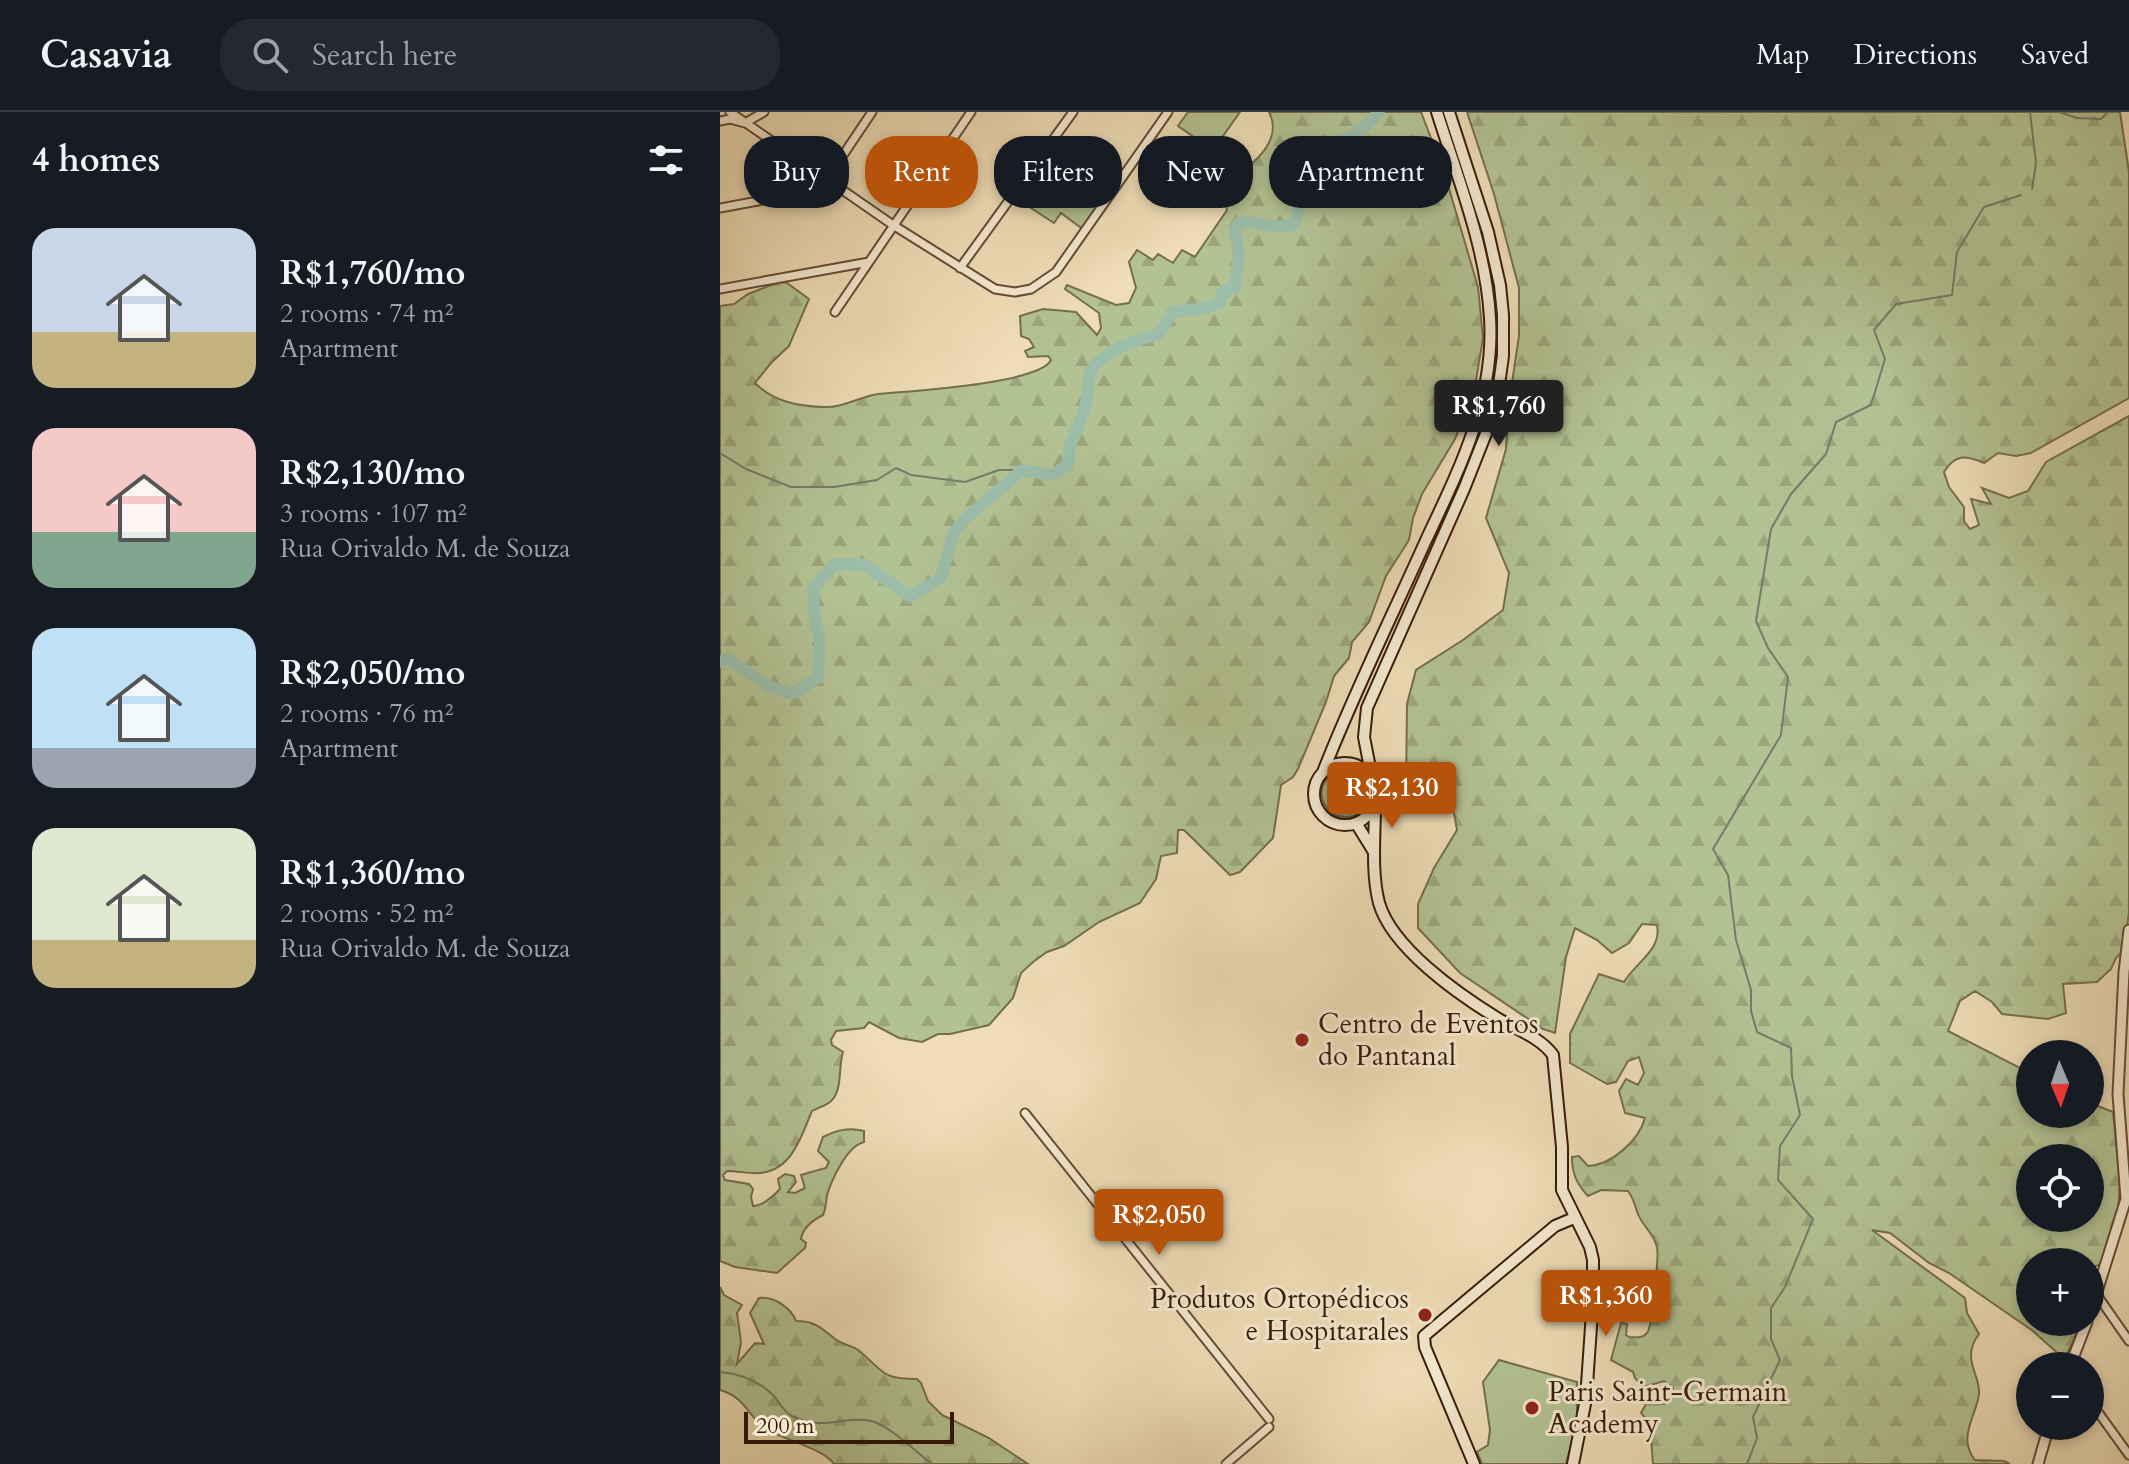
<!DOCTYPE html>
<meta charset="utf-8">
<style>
:root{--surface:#171b24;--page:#242831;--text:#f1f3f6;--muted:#9ea1a6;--line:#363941;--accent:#b45309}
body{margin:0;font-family:Cardo,serif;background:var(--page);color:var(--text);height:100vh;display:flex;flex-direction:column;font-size:30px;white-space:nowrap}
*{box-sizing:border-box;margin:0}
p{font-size:26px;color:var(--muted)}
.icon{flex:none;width:44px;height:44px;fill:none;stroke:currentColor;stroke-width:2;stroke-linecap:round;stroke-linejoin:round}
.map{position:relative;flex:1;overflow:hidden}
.sheet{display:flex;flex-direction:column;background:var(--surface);width:720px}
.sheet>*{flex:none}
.top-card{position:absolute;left:24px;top:24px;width:760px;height:72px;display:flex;gap:16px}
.needle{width:52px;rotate:178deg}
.tools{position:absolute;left:1296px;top:928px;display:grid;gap:16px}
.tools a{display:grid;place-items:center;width:88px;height:88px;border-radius:50%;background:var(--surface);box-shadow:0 4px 12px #0003;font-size:40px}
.scale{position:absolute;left:24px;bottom:20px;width:210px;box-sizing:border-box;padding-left:8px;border:4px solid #371b08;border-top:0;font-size:22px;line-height:28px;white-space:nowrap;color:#371b08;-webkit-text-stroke:6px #f4e9d0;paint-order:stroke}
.price{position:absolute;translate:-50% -68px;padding:0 18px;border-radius:8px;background:var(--accent);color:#fff;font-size:26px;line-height:52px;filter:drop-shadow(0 2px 4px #0008)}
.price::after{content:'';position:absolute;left:50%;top:48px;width:24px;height:18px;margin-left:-12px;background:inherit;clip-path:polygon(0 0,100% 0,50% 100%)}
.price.selected{background:#222;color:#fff}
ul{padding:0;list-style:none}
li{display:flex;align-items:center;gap:24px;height:200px;padding:0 32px}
li span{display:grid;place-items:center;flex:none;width:224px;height:160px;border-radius:24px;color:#555}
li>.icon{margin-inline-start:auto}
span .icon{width:96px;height:96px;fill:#fffc;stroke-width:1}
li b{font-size:34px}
h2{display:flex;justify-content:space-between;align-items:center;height:96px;padding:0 32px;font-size:34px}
.pill{padding:0 28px;border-radius:32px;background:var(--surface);box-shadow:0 4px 12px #0003;font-size:28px;line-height:72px}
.pill.selected{background:var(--accent);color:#fff}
header{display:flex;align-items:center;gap:48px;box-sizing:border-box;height:112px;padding:0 40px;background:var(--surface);border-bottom:2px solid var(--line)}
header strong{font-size:38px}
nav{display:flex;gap:44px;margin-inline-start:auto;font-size:28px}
.search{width:560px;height:72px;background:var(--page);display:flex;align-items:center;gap:20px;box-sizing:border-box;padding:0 28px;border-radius:32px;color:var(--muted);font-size:30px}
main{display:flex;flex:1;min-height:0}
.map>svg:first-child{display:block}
</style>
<header>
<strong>Casavia</strong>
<div class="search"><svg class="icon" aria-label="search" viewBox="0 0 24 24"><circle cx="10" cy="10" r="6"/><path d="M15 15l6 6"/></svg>Search here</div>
<nav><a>Map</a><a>Directions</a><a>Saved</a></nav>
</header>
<main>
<section class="sheet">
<h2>4 homes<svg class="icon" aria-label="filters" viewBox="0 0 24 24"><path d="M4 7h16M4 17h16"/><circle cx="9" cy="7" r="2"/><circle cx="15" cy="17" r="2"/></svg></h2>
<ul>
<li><span style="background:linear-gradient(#c9d6e8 65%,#c2b280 0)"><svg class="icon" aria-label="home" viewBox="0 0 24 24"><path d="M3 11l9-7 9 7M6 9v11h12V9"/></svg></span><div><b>R$1,760/mo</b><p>2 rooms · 74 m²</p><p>Apartment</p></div></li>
<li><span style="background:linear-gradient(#f6c9c9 65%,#7fa58c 0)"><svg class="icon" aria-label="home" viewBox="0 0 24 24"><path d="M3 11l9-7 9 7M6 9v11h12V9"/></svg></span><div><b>R$2,130/mo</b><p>3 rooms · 107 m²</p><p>Rua Orivaldo M. de Souza</p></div></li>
<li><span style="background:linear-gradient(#bfe0f5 75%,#9aa5b1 0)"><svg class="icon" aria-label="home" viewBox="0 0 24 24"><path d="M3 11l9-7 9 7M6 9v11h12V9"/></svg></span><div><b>R$2,050/mo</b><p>2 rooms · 76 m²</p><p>Apartment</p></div></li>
<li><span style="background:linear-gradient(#dfe7d0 70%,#c2b280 0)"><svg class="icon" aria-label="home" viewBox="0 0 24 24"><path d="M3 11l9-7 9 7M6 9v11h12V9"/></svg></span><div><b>R$1,360/mo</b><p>2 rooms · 52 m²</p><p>Rua Orivaldo M. de Souza</p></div></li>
</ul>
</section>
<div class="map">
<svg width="1409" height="1352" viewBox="0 0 1409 1352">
<defs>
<pattern id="forest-firs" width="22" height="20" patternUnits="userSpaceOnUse" patternTransform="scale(2)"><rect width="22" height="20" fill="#b3c293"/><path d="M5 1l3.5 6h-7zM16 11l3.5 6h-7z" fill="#9ba67d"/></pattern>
</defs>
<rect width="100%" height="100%" fill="#eeddb7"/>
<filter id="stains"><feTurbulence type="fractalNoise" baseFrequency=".0025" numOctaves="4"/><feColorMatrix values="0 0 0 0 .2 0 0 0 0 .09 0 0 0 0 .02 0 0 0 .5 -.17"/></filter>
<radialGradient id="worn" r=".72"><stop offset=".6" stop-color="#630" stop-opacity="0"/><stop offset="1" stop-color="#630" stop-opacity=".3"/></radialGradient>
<path fill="#b3c293" stroke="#756e4e" stroke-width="2" fill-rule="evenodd" d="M468 0H520L493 38 458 14Z
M335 38 392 77 364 118 341 101 334 111 300 89Z
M619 658C634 656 644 662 649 675 651 698 635 710 614 703 596 689 598 667 619 658ZM617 672 637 677 634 691 614 687Z
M779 1248 857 1270V1310L846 1352H762L757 1340 768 1333 770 1318 763 1270Z"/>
<path fill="url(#forest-firs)" stroke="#756e4e" stroke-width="2" fill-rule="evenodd" d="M549 0H701L725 63 758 175 763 226 755 274 735 327 702 382 693 406 689 428 666 464 649 510 632 530 629 546 614 564 606 590 578 657 573 665 561 673 553 726 520 760 510 763 464 718H458L457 741 441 744 436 767 420 791 379 810 344 834 327 840 313 850 301 861 293 886 269 913 230 922H218L202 930 179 926 149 910 144 916 116 919 111 928 112 933 123 940C118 955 123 980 110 990 105 994 97 996 92 999 82 1022 73 1058 40 1061 30 1062 18 1059 7 1059L3 1063 5 1068 29 1072 33 1077 31 1085 33 1094C42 1094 54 1084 60 1077L58 1067 65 1062 74 1064 76 1070 68 1080 75 1081 85 1076 81 1063 106 1056 109 1050 98 1039 103 1025C117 1018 129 1015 144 1019V1030C127 1034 112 1067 107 1083 106 1090 106 1096 103 1103 93 1108 83 1115 81 1127L86 1131 85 1136 57 1161 15 1155 0 1149V194L14 192 28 182 59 170 67 171 89 187 69 234 51 251 35 271C54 290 78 294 103 295 122 296 140 285 158 282 188 279 319 272 331 248L328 244 308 245 305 239 314 235 309 227 301 224 300 204 323 197 356 200 377 223 381 216 379 201 345 177 347 173 396 193 409 191 416 176 409 150 417 138 433 148 438 142 453 151 462 138 475 145 507 98 499 74 503 65C530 60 564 29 549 0Z
M747 0H1400L1409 60V286L1311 341 1296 344 1278 341 1264 351C1245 343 1235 342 1224 360L1229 375 1244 395V409L1250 417 1259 413 1251 387 1271 392 1262 376 1289 386 1308 379 1326 350 1409 304V800L1404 838 1396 846 1391 857 1377 870 1343 872 1346 901 1328 907 1282 902 1272 890 1255 879 1240 889 1228 919 1310 961V1002H1370V991L1393 1000 1400 1071 1398 1099 1383 1151 1374 1155 1370 1153V1150C1357 1150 1350 1144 1338 1147L1337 1150H1310V1210L1358 1211 1354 1228 1344 1247 1313 1219 1229 1161 1209 1151 1170 1121 1152 1118 1245 1186 1247 1201 1259 1222C1240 1247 1261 1263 1259 1282 1256 1305 1237 1325 1255 1348L1284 1349 1290 1352H933L930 1312 921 1301 927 1290 944 1292 953 1286V1276L944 1269 923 1275 915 1266 913 1260 891 1248 901 1211 907 1212 906 1223 909 1225C915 1225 922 1227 927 1221 932 1216 939 1144 937 1135 934 1121 923 1115 918 1102 915 1094 914 1087 908 1079L881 1078 868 1084C856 1071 852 1061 852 1045L859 1044 868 1054C892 1053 919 1028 925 1006L905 1001 899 979 906 967 918 973 924 961 919 945 908 949 896 970 887 972 850 951V922L879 862 904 870C916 850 942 838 937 813L922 812 909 831 892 841 877 828 855 816 846 845 835 921 823 917 740 861 698 816V792L714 756 737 718 731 685H709L686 680 687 592 696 558 743 528 783 498 789 461 766 406 786 337 789 291 799 224V176L774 82ZM1310 1046H1370V1106H1310Z
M0 1175 4 1183 22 1193 17 1201 21 1230 17 1252 35 1231 44 1232 30 1201 39 1186C54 1184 71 1196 76 1209 96 1209 101 1216 115 1227 121 1232 131 1233 138 1238 164 1259 160 1267 197 1267L201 1271 208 1289 222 1303 269 1326 308 1352H114C104 1337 65 1328 48 1318 27 1305 27 1286 0 1278Z"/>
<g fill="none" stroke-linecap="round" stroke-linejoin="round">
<path stroke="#737c69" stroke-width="2" d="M1310 0 1316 51 1312 77
M1339 0 1357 6 1381 7 1388 0
M0 341 26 357 71 375H114L157 368 176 356 191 363 245 370 279 358H302
M0 1260C22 1262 40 1269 55 1285 60 1292 64 1300 72 1304 105 1320 121 1303 151 1309 169 1313 196 1340 212 1352
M1027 1352 1037 1326 1033 1305 1060 1248 1051 1227V1196L1065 1175 1093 1107 1058 1068 1060 1034 1080 1003 1072 964 1071 936 1037 920 1031 899V878L1016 828 1008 763 993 737 1061 623 1068 565 1048 536 1036 509 1051 417 1071 382 1106 342 1116 310 1151 293 1165 247 1154 218 1176 192 1232 183 1237 140 1264 95 1301 83"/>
<path stroke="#9bbda9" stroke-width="12" d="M0 550 8 547 50 575 72 582 98 566 100 529 94 500 93 476 115 452 145 453 190 484 221 466 233 422 245 407 302 358 332 363 348 353C349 326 356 323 364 299 368 287 367 274 370 262 376 241 419 227 439 222L452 200 485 196 500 190 502 181 515 175 519 144 515 118 520 110C538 109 555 118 573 113 584 92 580 73 583 50L599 36 628 26 646 14 659 0"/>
<g stroke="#654c34" stroke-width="11">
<path id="minor" d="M10 0 173 113 275 177 295 180 311 177 336 160 448 0
M0 9 10 7 25 11 44 0
M0 96 97 78 103 73 152 0
M240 156 353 0
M0 177 149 150
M115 200 251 0
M305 1001 549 1307
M1377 1183 1409 1229
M1370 1289 1409 1343
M506 1352 549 1315"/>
</g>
<g stroke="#654c34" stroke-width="13">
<path id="tertiary" d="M1370 1202 1406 1087 1398 982 1404 860 1409 818
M1350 1254 1367 1210
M1318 1352 1329 1314"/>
</g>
<g stroke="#371b08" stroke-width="14">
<path id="secondary" d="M594 682a31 31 0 1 1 62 0a31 31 0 1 1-62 0Z
M603 660C634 581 672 504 707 426 740 356 775 286 770 206 766 136 738 67 717 0
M652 666 644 625 647 596 744 377 767 319 778 280 783 244V203L780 173 768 120 729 0
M655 692C655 724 651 760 659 791 672 836 738 882 777 906 795 917 820 925 833 943L842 1035V1078L870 1135 873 1148V1186L866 1287 853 1352
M636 711 654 740
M754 1352 705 1235 704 1224 835 1114 854 1106"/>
</g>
<use href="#minor" stroke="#f4e9d0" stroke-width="7"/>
<use href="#tertiary" stroke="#f4e9d0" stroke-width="9"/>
<use href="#secondary" stroke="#f4e9d0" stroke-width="10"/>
</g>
<g fill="#8f2418" stroke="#f4e9d0" stroke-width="3">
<circle cx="582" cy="928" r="8"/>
<circle cx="705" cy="1203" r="8"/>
<circle cx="812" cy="1296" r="8"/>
</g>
<g text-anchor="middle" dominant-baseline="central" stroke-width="6" stroke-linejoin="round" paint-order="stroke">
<g font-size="28" fill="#371b08" stroke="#f4e9d0" text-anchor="start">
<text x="598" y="912">Centro de Eventos<tspan x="598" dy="32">do Pantanal</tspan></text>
<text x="689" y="1187" text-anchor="end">Produtos Ortopédicos<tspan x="689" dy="32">e Hospitarales</tspan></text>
<text x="828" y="1280">Paris Saint-Germain<tspan x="828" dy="32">Academy</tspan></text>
</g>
</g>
<rect width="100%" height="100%" filter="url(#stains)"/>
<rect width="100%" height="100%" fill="url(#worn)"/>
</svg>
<div class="tools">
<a><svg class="needle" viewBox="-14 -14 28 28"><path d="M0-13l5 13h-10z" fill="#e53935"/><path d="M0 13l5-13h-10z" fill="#9ea1a6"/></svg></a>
<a><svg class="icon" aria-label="locate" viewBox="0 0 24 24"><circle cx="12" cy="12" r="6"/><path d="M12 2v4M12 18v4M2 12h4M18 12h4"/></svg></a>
<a>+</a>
<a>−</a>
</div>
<div class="scale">200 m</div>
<b class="price selected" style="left:779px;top:336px">R$1,760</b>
<b class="price" style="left:672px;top:718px">R$2,130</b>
<b class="price" style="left:439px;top:1145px">R$2,050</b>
<b class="price" style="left:886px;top:1226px">R$1,360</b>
<div class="top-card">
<a class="pill">Buy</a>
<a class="pill selected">Rent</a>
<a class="pill">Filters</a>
<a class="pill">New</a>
<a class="pill">Apartment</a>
</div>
</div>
</main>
